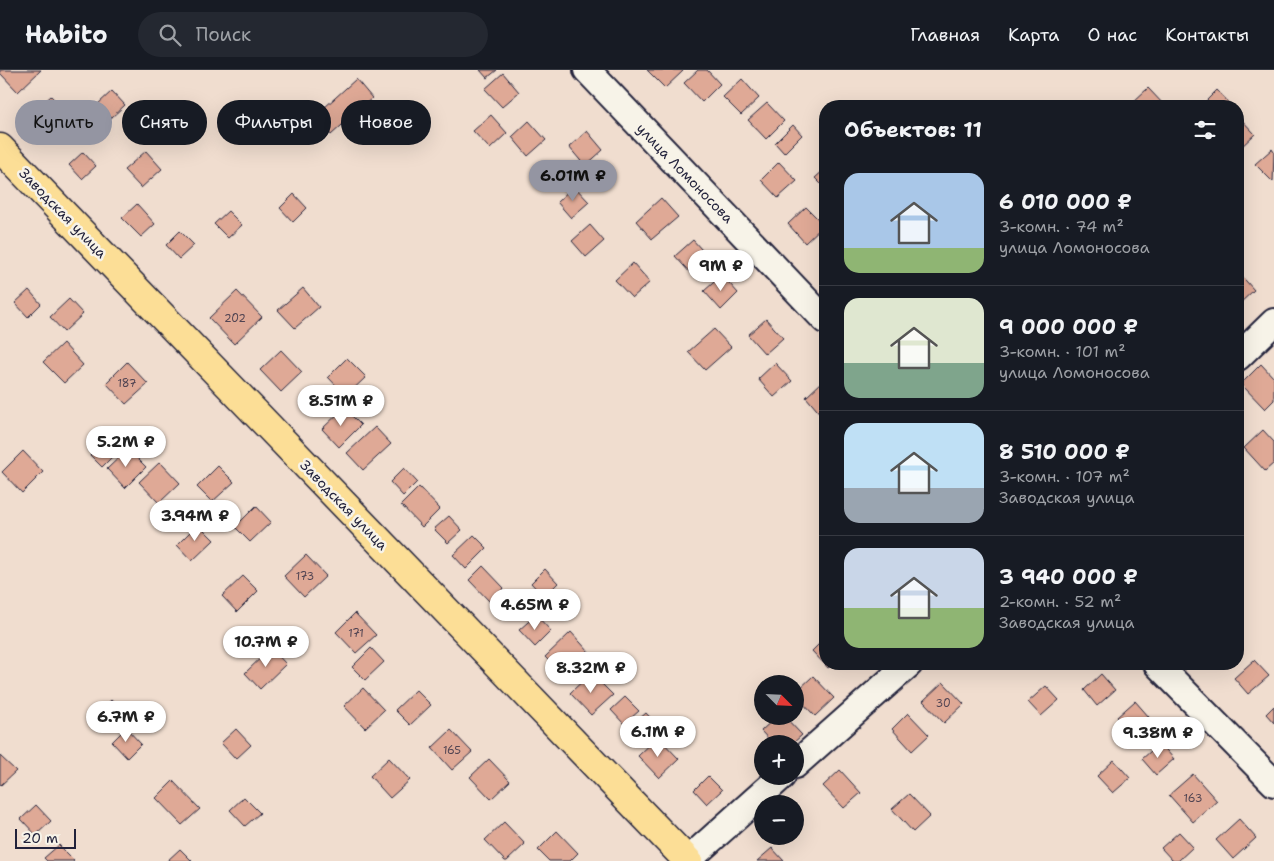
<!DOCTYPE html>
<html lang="ru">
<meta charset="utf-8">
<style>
:root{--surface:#171b24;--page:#242831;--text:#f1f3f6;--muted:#9ea1a6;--line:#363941;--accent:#9495a2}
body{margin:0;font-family:"Shantell Sans",sans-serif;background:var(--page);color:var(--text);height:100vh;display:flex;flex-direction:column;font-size:19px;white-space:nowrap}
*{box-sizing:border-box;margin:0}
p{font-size:16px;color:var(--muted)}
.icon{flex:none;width:28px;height:28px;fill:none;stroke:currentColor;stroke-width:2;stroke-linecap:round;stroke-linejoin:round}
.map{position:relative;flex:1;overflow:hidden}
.panel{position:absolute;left:819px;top:30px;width:425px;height:570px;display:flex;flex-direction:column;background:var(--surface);border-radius:20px;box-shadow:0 5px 20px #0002}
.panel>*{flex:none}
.top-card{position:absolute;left:15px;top:30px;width:475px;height:45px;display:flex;gap:10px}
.needle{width:32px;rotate:114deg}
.fabs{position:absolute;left:754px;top:605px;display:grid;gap:10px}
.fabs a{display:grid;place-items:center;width:50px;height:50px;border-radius:50%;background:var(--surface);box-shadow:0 5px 20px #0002;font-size:25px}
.scale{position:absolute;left:15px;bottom:12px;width:61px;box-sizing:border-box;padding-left:5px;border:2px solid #22223b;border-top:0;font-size:14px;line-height:18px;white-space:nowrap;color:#22223b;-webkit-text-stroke:4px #f7f3e8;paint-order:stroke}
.price{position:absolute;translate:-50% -42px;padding:0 11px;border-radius:18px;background:#fff;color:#222;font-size:16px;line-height:32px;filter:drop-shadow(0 1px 2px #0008)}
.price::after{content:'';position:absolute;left:50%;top:30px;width:15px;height:11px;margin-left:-8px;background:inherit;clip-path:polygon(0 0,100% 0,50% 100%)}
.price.on{background:var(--accent);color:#111}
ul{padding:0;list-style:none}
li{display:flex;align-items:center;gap:15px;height:125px;padding:0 25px}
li+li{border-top:1px solid var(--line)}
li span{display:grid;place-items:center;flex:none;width:140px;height:100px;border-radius:15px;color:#555}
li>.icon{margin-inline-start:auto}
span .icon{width:60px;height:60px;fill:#fffc;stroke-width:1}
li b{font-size:21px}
h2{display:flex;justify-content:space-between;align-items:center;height:60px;padding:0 25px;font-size:21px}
.pill{padding:0 18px;border-radius:22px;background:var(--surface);box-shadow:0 5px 20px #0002;font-size:18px;line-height:45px}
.pill.on{background:var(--accent);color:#111}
header{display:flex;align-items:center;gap:30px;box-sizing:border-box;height:70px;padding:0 25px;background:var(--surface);border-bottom:1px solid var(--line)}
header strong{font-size:24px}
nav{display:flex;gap:28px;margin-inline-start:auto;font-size:18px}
.search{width:350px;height:45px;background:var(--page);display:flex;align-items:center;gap:12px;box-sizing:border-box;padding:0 18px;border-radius:28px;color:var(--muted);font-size:19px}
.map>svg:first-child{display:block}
</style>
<header>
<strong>Habito</strong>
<div class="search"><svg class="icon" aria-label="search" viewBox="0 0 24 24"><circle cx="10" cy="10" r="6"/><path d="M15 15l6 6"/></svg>Поиск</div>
<nav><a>Главная</a><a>Карта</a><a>О нас</a><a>Контакты</a></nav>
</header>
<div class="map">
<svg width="1274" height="791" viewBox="0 0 1274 791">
<rect width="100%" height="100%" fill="#f0ddcf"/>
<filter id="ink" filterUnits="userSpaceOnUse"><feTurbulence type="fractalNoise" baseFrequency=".02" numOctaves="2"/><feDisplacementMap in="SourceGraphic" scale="10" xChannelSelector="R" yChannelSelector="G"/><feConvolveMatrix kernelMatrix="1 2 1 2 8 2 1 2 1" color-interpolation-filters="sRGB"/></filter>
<g filter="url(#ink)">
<path fill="#dfa996" stroke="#22223b" d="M0 0H41L18 22 0 3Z
M480 0H497L487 8Z
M647 0H682L683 1 665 18Z
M698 0H707L720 14 702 32 684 13Z
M503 3 519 22 502 37 485 19Z
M356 9 372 28 331 65 314 47Z
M742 9 759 28 741 45 723 27Z
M1148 18 1165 36H1135L1132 33Z
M1217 20 1232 36H1201Z
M112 21 125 35 111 48 98 34Z
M51 26 69 45 52 62 33 42Z
M767 33 784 51 766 69 748 50Z
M491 45 507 63 490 79 473 61Z
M1238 46 1255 64 1239 79 1238 78Z
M529 51 546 70 528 86 512 67Z
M793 55 802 65 784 83 775 73Z
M587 61 603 80 585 96 569 77Z
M1272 79 1274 82 1273 112 1255 94Z
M146 81 162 99 141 118 124 100Z
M83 82 96 96 82 109 69 95Z
M779 92 797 111 778 128 761 110Z
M825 99V118L815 108Z
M574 116 589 132 571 148 557 132Z
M294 124 307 138 293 152 280 138Z
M661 128 678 147 652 169 636 151Z
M137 134 155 154 141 167 122 148Z
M806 137 824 155 805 173 788 154Z
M228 141 242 155 228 168 214 154Z
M590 155 604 171 586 187 572 171Z
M180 161 194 175 179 189 166 175Z
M693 170 710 189 692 205 675 186Z
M633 193 650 212 632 228 615 210Z
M1238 202 1254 220 1238 235Z
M722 205 738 223 721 240 704 221Z
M303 218 319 237 295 258 278 240Z
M29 220 41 234 28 247 15 233Z
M237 221 262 247 234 274 209 248Z
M69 229 83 244 64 262 50 247Z
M766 249 783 268 765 284 748 265Z
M714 259 731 277 705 300 688 282Z
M63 273 83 295 64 313 43 292Z
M281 280 302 302 281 322 260 300Z
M347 288 366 307 346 326 328 307Z
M127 292 148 314 126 334 106 313Z
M775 293 792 311 774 327 758 309Z
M1261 294 1274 308V330L1265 339 1241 314Z
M823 311 825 313V343L822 346 806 327Z
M344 338 361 355 339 377 322 359Z
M375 357 391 374 363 400 347 383Z
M1263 360 1274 372V393L1265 401 1244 378Z
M112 364 123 376 102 397 90 385Z
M128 379 146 397 125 418 107 399Z
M23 381 43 402 22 423 2 402Z
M160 392 180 413 159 433 139 412Z
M218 396 234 412 212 432 197 417Z
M404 398 417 412 403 426 390 412Z
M419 417 440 439 422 457 401 435Z
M256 436 271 452 250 472 235 457Z
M449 446 462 460 448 473 434 459Z
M198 454 214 470 192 491 177 475Z
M474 465 487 478 466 499 453 485Z
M306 485 326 506 304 527 284 506Z
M483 496 504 518 490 532 469 510Z
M545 499 558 513 544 527 531 513Z
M243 506 258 521 237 542 222 526Z
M355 543 376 565 356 583 336 562Z
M536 545 551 561 535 577 519 560Z
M571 562 589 582 564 606 545 587Z
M825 568V594H833L828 598 812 581Z
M271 578 286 594 260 619 245 603Z
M371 578 384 592 365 610 352 597Z
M1254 590 1269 606 1248 624 1234 608Z
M591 603 613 625 591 645 570 623Z
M1101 604 1115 620 1097 636 1084 620Z
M813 606 834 628 815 646 795 625V623Z
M943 612 964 634 944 653 923 631Z
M1046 616 1059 630 1041 646 1028 632Z
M363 618 384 640 365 658 344 636Z
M416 620 431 635 410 655 395 640Z
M625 627 639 641 624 654 611 640Z
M111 630 126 646 112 660 97 644Z
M1135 631 1149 647 1131 662 1117 647Z
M1274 636V653L1266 644Z
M646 643 659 657 645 670 631 656Z
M908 643 929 665 912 681 892 659Z
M777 646H784L802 665 792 674H773L761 661Z
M126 658 141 674 127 688 112 672Z
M236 659 251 675 236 689 221 673Z
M451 660 472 682 452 700 432 678Z
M658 667 679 689 659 708 638 686Z
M1160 673 1174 689 1156 705 1142 689Z
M0 686 16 701 1 715 0 714Z
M389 688 410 710 390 728 370 706Z
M489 689 510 711 491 729 470 707Z
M1114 690 1130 708 1113 723 1097 706Z
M840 700 861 723 844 738 823 716Z
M1193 704 1217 731 1193 752 1169 725Z
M708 706 722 720 707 734 694 720Z
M173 711 200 739 182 755 156 728Z
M909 724 930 746 913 762 892 739Z
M244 727 260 743 245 756 230 740Z
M36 735 51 751 36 765 21 749Z
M1239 749 1256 768 1233 789 1216 770Z
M504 752 525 774 507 791H505L485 770Z
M557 761 578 783 570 791H549L538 780Z
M1179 762 1193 777 1178 791H1173L1161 778Z
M59 775 74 790 73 791H47L44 788Z
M772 778 784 791H757Z
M180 779 192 791H167Z"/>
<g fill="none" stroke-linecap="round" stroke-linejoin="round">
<g stroke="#22223b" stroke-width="30">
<path id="minor" d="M587 0 825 250
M1238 287 1274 252
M1157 594 1274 713
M795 695 909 594
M687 791 782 706"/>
</g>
<g stroke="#22223b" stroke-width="31">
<path id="major" d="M0 78 688 791"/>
</g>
<use href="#minor" stroke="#f7f3e8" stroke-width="26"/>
<use href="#major" stroke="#fcde96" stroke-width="28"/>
</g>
</g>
<g text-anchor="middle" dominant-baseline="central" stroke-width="5" stroke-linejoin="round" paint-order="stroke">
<g font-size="11" fill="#514452">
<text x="235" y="248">202</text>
<text x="127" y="313">187</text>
<text x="305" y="506">173</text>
<text x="356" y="563">171</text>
<text x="943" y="633">30</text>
<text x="452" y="680">165</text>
<text x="1193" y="728">163</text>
</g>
<g font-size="14" fill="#22223b" stroke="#f7f3e8">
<text transform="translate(685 103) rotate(46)">улица Ломоносова</text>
<text transform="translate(63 143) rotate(46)">Заводская улица</text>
<text transform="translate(344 435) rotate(46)">Заводская улица</text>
</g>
</g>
</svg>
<div class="fabs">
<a><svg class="needle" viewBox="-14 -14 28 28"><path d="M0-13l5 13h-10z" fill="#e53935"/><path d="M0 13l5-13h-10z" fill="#9ea1a6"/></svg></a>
<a>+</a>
<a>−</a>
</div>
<div class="scale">20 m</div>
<b class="price on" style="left:573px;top:132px">6.01M ₽</b>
<b class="price" style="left:721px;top:222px">9M ₽</b>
<b class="price" style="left:341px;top:357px">8.51M ₽</b>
<b class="price" style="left:126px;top:398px">5.2M ₽</b>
<b class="price" style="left:195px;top:472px">3.94M ₽</b>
<b class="price" style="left:535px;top:561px">4.65M ₽</b>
<b class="price" style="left:266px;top:598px">10.7M ₽</b>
<b class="price" style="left:591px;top:624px">8.32M ₽</b>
<b class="price" style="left:126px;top:673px">6.7M ₽</b>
<b class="price" style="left:658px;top:688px">6.1M ₽</b>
<b class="price" style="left:1158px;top:689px">9.38M ₽</b>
<div class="top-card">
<a class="pill on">Купить</a>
<a class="pill">Снять</a>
<a class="pill">Фильтры</a>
<a class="pill">Новое</a>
</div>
<section class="panel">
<h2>Объектов: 11<svg class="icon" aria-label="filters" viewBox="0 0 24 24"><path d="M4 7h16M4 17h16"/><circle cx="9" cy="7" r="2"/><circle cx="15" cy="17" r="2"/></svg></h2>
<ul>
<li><span style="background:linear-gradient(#a9c7e8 75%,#8fb573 0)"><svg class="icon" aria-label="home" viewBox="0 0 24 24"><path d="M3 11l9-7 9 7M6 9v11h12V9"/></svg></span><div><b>6 010 000 ₽</b><p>3-комн. · 74 m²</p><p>улица Ломоносова</p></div></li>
<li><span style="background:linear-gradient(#dfe7d0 65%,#7fa58c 0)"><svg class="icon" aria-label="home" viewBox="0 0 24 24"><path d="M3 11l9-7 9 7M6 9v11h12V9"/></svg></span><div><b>9 000 000 ₽</b><p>3-комн. · 101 m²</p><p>улица Ломоносова</p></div></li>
<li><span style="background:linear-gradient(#bfe0f5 65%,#9aa5b1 0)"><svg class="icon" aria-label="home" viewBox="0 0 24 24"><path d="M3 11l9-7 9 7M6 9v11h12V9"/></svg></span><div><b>8 510 000 ₽</b><p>3-комн. · 107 m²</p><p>Заводская улица</p></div></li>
<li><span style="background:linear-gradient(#c9d6e8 60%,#8fb573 0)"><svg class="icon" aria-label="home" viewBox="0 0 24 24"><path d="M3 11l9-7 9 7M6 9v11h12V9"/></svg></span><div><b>3 940 000 ₽</b><p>2-комн. · 52 m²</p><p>Заводская улица</p></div></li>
</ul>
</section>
</div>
